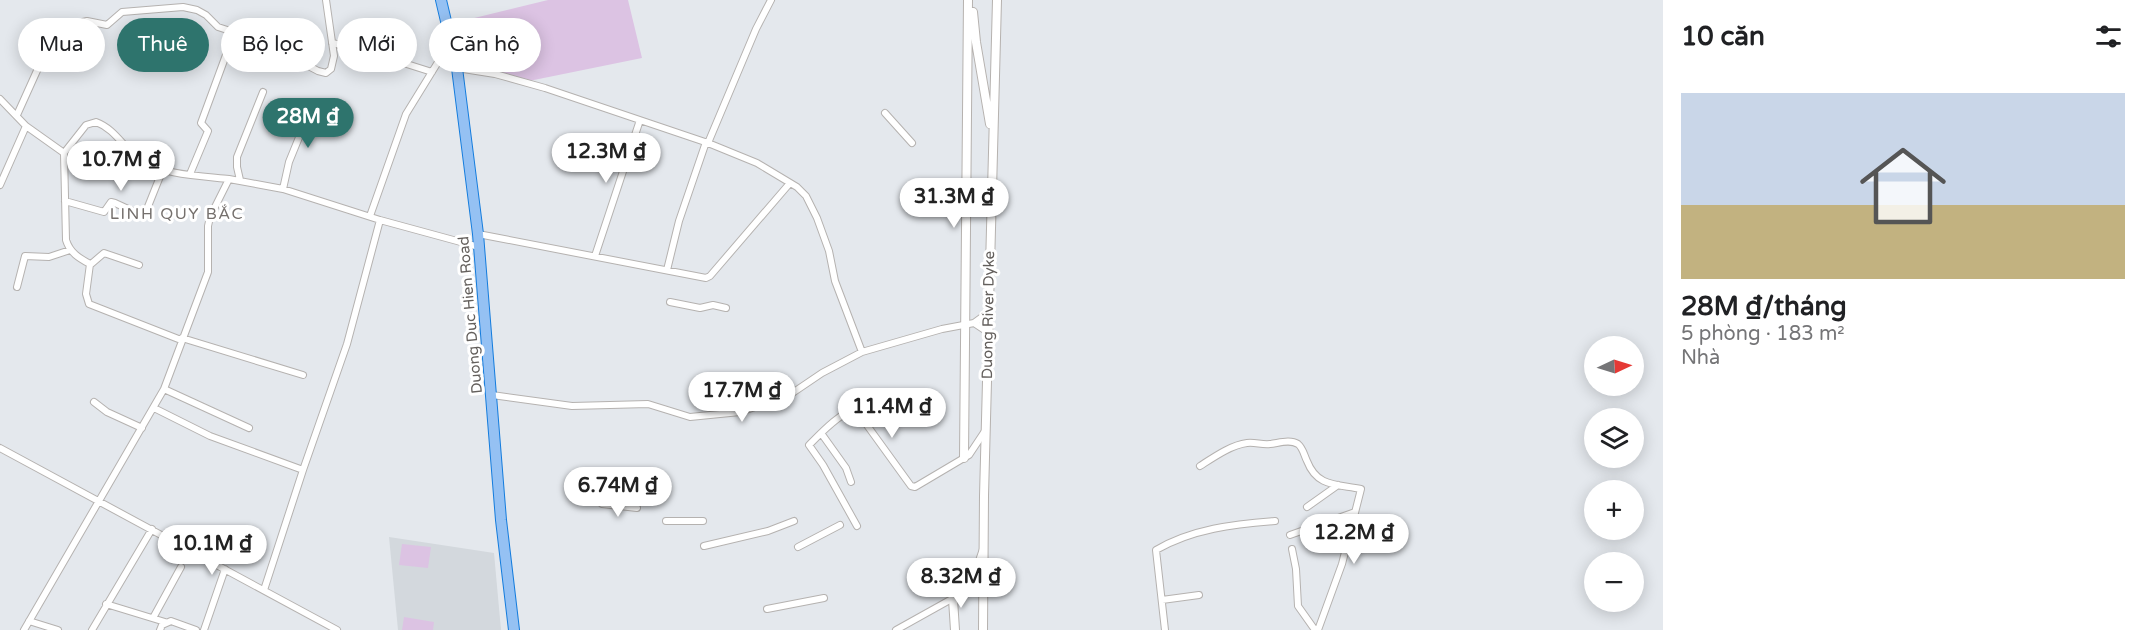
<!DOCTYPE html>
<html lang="vi">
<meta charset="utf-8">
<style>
:root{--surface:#fff;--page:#f6f6f6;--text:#202124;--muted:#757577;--line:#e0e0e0;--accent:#2e746d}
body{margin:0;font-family:"Varela Round",sans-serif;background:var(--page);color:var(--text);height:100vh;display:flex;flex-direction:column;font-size:22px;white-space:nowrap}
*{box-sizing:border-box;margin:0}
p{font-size:20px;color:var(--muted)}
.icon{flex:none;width:33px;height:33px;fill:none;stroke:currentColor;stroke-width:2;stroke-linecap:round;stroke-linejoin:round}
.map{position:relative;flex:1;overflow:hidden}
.drawer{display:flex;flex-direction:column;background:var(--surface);width:480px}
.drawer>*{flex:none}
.banner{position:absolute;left:18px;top:18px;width:570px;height:54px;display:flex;gap:12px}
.needle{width:39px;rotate:86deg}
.buttons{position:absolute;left:1584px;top:336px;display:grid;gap:12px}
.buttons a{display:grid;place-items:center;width:60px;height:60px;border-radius:50%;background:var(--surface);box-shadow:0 3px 15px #0003;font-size:30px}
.price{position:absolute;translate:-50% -51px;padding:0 14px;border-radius:21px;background:#fff;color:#222;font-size:20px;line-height:39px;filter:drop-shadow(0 2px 3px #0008)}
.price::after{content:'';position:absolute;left:50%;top:36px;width:18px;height:14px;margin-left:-9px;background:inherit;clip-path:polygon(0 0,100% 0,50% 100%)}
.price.active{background:var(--accent);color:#fff}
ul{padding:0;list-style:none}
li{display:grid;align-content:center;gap:12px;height:318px;padding:0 18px}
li+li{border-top:2px solid var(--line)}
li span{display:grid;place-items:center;height:186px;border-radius:0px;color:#555}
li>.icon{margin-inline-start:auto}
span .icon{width:108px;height:108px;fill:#fffc;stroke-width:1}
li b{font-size:26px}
h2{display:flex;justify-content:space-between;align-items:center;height:72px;padding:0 18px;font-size:26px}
.chip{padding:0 21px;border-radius:27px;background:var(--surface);box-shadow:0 3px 15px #0003;font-size:21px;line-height:54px}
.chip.active{background:var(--accent);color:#fff}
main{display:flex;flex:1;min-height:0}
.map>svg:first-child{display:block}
</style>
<main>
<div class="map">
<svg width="1663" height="630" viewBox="0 0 1663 630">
<rect width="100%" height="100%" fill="#e4e8ed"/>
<path fill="#d3d8dd" d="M389 537 494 553 501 630H398Z"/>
<path fill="#dcc3e3" d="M548 0H628L642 58 529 81 467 65 458 22Z
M402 544 431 547 428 568 399 565Z
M404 617 434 622 433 630H402Z"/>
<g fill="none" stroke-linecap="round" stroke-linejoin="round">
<g stroke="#b5b2b0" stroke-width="8">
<path id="street" d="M332 43 356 48 432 72
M457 68 495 74 545 88 708 143 757 163 797 187 806 196 817 218 829 251 835 281 862 352
M0 99 26 126
M885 113 912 143
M17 115 40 64 60 62 83 22 87 21 107 25 122 12 183 7 197 10 206 15 218 27 261 41 318 71 326 73 331 69 334 56 326 0
M708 143 756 29 771 0
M190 174 208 131 201 123 226 55
M240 180 237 167V157L263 92
M0 185 26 126 64 153
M283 189 289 162 313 103
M65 201 104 212 111 202 115 203 141 215 145 214 163 169
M370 216 406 114 451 41
M478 234 706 278 710 276 790 183
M595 256 640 120
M90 265 104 253 139 265
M667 270 679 221 706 142
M17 287 25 256 49 257 70 250
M670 302 700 308 713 305 726 308
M974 323 989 333
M182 338 303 375
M181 340 89 304 86 294 90 264C79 258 70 253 66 240L64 153 86 125 96 122C115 129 123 147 138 158 160 175 201 176 229 179
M164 389 249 428
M492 395 572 406 648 404 690 417 740 412 788 396 822 373 862 352 942 329 974 323 989 312
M94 402 107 412 142 428
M154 408 210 436 303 470 264 590
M821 433 846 468 851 482
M0 448 337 630
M1200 466C1214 457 1231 445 1247 443 1255 442 1262 445 1270 444 1279 443 1290 439 1298 444 1303 448 1304 455 1307 461 1317 487 1336 484 1361 489L1342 564 1318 630
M303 470 347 344 380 220
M602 504 637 508
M1307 507 1338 485
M666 521H703
M857 526 823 465 809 445C819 435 842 410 856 410L911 486 915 487 969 455 985 431
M1290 535 1355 512
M704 546 768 531 794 521
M798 547 840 525
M1292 549 1296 569 1298 606 1315 630
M1162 600 1199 595
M106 604 165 622
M767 609 824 598
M153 618 181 567
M29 621 58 630
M24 630 164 389 208 272V226L210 217 229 179 283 189 380 220 479 247
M92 630 152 529
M160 630 162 625 171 621 196 630
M204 630 225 569
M896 630 966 591 971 584 983 549
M1165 630 1156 550C1192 529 1234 524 1275 521"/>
</g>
<g stroke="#b6b2af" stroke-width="10">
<path id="secondary" d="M973 12 976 42 990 124
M964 458 968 0
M953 599 955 630
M983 630 984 496 997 0"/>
</g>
<g stroke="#147cdd" stroke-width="12">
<path id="highway" d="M441 0 457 68 478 234 501 520 514 630"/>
</g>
<use href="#street" stroke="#fff" stroke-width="6"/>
<use href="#secondary" stroke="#fff" stroke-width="8"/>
<use href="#highway" stroke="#95c1f3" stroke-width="10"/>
</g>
<g text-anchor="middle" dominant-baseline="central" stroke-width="6" stroke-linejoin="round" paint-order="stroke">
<g font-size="15" fill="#635f5c" stroke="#fff">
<text transform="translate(470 315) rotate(-95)">Duong Duc Hien Road</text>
<text transform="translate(988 315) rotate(-89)">Duong River Dyke</text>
</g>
<g font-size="16" letter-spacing="1.5" fill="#75706d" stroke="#fff">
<text x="177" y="214">LINH QUY BẮC</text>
</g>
</g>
</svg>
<div class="buttons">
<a><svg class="needle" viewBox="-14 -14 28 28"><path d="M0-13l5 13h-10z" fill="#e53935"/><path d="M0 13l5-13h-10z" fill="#757577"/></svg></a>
<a><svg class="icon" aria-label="layers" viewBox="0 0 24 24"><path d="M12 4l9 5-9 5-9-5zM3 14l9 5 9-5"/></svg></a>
<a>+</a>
<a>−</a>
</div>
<b class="price active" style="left:308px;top:149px">28M ₫</b>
<b class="price" style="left:606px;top:184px">12.3M ₫</b>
<b class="price" style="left:121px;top:192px">10.7M ₫</b>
<b class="price" style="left:954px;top:229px">31.3M ₫</b>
<b class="price" style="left:742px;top:423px">17.7M ₫</b>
<b class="price" style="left:892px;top:439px">11.4M ₫</b>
<b class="price" style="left:618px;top:518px">6.74M ₫</b>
<b class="price" style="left:1354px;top:565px">12.2M ₫</b>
<b class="price" style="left:212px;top:576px">10.1M ₫</b>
<b class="price" style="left:961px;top:609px">8.32M ₫</b>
<div class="banner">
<a class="chip">Mua</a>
<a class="chip active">Thuê</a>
<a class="chip">Bộ lọc</a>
<a class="chip">Mới</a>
<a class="chip">Căn hộ</a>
</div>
</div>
<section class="drawer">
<h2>10 căn<svg class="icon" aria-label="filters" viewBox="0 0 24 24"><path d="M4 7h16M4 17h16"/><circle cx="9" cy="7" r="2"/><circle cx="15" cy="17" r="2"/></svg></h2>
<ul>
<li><span style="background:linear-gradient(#c9d6e8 60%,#c2b280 0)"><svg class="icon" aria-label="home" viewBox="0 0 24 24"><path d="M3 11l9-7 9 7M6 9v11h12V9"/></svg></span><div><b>28M ₫/tháng</b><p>5 phòng · 183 m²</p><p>Nhà</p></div></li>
</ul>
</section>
</main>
